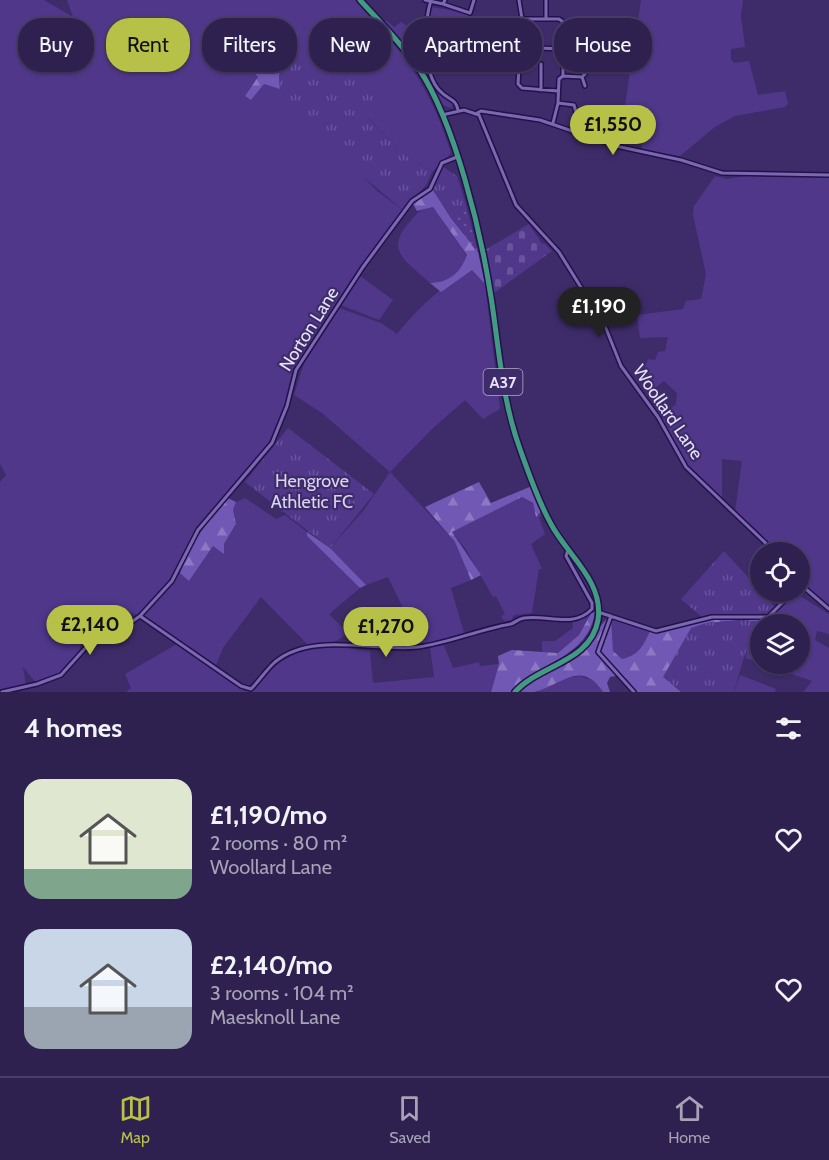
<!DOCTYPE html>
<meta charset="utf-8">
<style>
:root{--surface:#2e2150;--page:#3a2e5a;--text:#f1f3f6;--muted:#a7a3b7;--line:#493e67;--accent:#b8c147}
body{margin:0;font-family:Cabin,sans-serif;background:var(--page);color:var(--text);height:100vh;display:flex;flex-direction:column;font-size:22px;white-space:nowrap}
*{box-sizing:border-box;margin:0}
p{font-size:20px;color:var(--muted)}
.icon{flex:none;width:33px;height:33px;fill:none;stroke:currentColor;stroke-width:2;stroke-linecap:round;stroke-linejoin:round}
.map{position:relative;height:692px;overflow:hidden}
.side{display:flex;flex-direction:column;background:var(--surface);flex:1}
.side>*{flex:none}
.banner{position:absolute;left:18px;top:18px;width:794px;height:54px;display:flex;gap:12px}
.controls{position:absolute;left:750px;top:542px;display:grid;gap:12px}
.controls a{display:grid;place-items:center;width:60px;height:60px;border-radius:50%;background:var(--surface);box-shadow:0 2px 4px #0004,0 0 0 2px var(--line);font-size:30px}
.price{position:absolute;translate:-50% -51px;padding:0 14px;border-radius:21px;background:var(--accent);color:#111;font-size:20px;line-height:39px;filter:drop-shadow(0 2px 3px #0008)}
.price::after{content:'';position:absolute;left:50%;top:36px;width:18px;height:14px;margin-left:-9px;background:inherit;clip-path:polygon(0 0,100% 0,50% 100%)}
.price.on{background:#222;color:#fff}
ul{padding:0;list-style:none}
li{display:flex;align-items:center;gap:18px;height:150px;padding:0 24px}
li span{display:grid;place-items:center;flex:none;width:168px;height:120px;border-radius:18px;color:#555}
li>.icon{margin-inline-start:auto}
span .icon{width:72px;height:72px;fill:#fffc;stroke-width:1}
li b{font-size:26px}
h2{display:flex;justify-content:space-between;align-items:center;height:72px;padding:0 24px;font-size:26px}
.pill{padding:0 21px;border-radius:24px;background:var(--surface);box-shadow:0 2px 4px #0004,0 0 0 2px var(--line);font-size:21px;line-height:54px}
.pill.on{background:var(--accent);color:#111}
.tab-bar{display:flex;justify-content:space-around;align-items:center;height:84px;border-top:2px solid var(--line);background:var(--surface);font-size:16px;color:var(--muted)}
.tab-bar a{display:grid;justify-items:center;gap:3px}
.tab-bar .on{color:var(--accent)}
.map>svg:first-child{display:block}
</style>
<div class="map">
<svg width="829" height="692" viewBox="0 0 829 692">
<defs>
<pattern id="forest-firs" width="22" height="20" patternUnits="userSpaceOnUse" patternTransform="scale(1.5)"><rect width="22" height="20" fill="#7158b4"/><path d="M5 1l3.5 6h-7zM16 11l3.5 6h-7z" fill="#8c78c3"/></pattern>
<pattern id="cemetery-stones" width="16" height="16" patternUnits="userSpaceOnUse" patternTransform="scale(1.5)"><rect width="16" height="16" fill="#50378a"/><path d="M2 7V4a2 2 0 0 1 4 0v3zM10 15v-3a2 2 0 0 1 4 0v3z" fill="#69549b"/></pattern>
<pattern id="park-tufts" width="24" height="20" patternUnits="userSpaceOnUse" patternTransform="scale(1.5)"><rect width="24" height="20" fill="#50378a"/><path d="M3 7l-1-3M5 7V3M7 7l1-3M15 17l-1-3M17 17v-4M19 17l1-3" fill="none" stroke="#69549b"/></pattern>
<pattern id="garden-dots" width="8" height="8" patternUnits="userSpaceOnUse" patternTransform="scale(1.5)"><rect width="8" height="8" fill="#50378a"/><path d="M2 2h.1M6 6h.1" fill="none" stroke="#69549b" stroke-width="1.8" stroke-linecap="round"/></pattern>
</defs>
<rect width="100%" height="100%" fill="#3e2c6a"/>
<path fill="#50378a" d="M0 0H44L73 17 67 0H355C403 52 430 85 451 153L432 172 404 154 307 56 297 41 298 39 290 34 278 54 263 60 259 66 245 59 258 77 245 96 251 100 264 83 280 89 377 191 403 210 294 368 285 406 269 444 197 530 170 581 140 616 114 605 81 640C81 664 56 676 37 684L23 667 26 686 0 691V482L6 475 0 464Z
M641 0H743L741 16 745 47 731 49V59L734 63 749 61 758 95 785 91 788 103 785 107 735 116 715 127 680 156 641 150 642 138 621 132Z
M431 7 469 13 467 20 429 22Z
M386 20 394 27 401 22 412 29H423L424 52 422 58 436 89 454 102 451 108 442 105 422 68 384 24Z
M715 176 727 179 745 176 829 177V607L800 583V552H776L735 512 742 461 722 459V499L687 466 660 418 676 404 677 393 664 381 655 388 642 374 648 359 655 360 658 352 665 351 668 337 640 338 637 315 683 309 686 301 701 299 706 274 693 215 694 206Z
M433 207 467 256C460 274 449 282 430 283 409 263 384 252 408 224 419 212 416 211 433 207Z
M472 270 485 284 500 409 483 419 465 400 432 429 390 472 455 542 471 580 451 588 464 633 421 645 388 577 366 585 330 548 364 510 390 472 322 413 294 395 305 360 339 308 381 323 397 334C417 309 443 284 472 270Z
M360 276 393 300 379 320 341 305Z
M522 497 533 504 536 517 544 512 539 518 545 534 531 544 542 569H539L532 613 514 615 511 620 504 621 501 616 505 614 496 596 493 597 465 548 452 532Z
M245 498 276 519 285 515 307 532V536L360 588 329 614 347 632C339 644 323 644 309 646L261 597 223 648 216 665 143 616 180 573 190 580 213 546 224 553V544L236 525 233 510 236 502Z
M795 593 829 614V634L817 631 815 640 829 648V692H803L812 681 746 658 747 648 760 630V663H800V624H765Z
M591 611 579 635 558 653 542 652V641H555L573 628 572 619Z
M611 616 650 631C643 646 639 655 622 659L613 651Z
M443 643 453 668 479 662 480 666 499 664 491 692H126L131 688 125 674 177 644 244 691 250 692C261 682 272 667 284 660 310 644 342 647 370 651L373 683 434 677 430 647Z
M740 675 776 689 775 692H734Z
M580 676 596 681 603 692H535L565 678Z"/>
<path fill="url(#forest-firs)" d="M294 30 298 33V39L279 75 280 89 264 84 251 100 245 96 258 77 243 60 259 66 263 60 278 54Z
M433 190 451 218 478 252 485 284 472 270 441 292 430 283C449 282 460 274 467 255L433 207 417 211 413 204Z
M479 482 491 503 532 486 541 512 536 517 533 503 522 497 452 532 481 575 471 580 455 542 425 507Z
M228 498 236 502 233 510 236 524 224 544V554L213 546 189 581 180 573C191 543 206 522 228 498Z
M307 532 330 548 366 585 360 588 307 536Z
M595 612C588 658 539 662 512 692H491L499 664 498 656 512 650 558 653 579 635 591 613Z
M611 616 613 651 622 659C639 655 643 646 650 631L712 617 764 618 766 622 741 620 706 623 664 677 681 692H634L621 675 610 677 607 683 610 692H603C581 658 561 686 534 692 530 692 524 692 519 692 538 672 566 667 586 648 597 637 598 624 611 616Z"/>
<path fill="url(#cemetery-stones)" d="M529 224 542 244 544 243 552 251 494 293 485 250Z"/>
<path fill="url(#park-tufts)" d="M359 39 390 105 368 118 404 154 432 172 426 185 403 210 348 164 280 89 279 75 297 41 308 56Z
M443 167 457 176 466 205 451 218 433 190Z
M288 428 374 494 330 548 245 482Z
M724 551 776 608 772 613 702 617 681 599Z
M741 620 766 622 760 624C760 633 754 638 749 645 745 651 737 682 734 692H681L663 677 691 628 706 623Z"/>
<path fill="url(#garden-dots)" d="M466 205 478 252 451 218Z"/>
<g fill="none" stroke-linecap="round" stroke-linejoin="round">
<g stroke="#25104d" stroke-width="6">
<path id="minor" d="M425 0 443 4 445 0
M431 0C424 23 422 73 440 91 448 100 456 98 458 110
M519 0 522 19H559L563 22V76L559 79 558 103 553 123
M443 4 470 13 474 0
M546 19V0
M527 44 538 48 564 49
M521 57 530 36
M541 64V90
M519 68 518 84 522 88 558 91
M563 76 582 77
M585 86 582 77 587 72 588 54
M558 103 574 105 576 112 573 122
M477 113 481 111 540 120 616 146 681 160 722 173 829 175
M442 115 464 110 479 115 516 205 559 252 605 326 621 366 658 417 686 467 775 552
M800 584 829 609
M598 612 656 631 712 617H768L794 591
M140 616 241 686 251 689C259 681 266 670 275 662 312 631 374 652 418 647 449 643 480 629 511 624 516 622 518 619 524 618 547 614 573 629 592 609V603L566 556 568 550
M611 616 598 652 634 692
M2 692 37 684 61 675 89 644 119 631 140 616 172 581 198 530 272 443 287 406 296 370 363 267 412 201 430 189 442 163 457 157"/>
</g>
<g stroke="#25104d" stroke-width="8">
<path id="highway" d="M360 0C380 22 402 44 419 69 455 123 481 232 491 297 499 348 502 400 520 449 529 474 538 501 551 524 567 555 604 581 598 620 591 662 539 665 515 692"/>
</g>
<use href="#minor" stroke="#7969ae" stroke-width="3"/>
<use href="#highway" stroke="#439a83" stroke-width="5"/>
</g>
<g text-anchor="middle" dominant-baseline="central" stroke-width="4.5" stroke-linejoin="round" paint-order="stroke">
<rect fill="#3e2c6a" stroke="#b4abce" stroke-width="1.5" x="483.5" y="369" width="39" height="26" rx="4.5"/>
<g font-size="16" font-weight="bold" fill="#e6e2f9">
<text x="503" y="382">A37</text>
</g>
<g font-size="18" fill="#e6e2f9" stroke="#3e2c6a">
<text transform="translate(309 329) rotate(-58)">Norton Lane</text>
<text transform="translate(668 412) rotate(56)">Woollard Lane</text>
</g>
<g font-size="18" fill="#d9d5ed" stroke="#3e2c6a">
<text x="312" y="481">Hengrove<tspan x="312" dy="21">Athletic FC</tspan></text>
</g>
</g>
</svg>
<div class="controls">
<a><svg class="icon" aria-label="locate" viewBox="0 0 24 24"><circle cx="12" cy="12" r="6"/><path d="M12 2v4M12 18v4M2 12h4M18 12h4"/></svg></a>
<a><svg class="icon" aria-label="layers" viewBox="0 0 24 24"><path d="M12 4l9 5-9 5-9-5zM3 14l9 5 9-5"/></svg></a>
</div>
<b class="price" style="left:613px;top:156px">£1,550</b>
<b class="price on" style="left:599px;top:338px">£1,190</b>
<b class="price" style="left:90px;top:656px">£2,140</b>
<b class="price" style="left:386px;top:658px">£1,270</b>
<div class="banner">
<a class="pill">Buy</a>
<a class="pill on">Rent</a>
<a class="pill">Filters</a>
<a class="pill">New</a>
<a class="pill">Apartment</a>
<a class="pill">House</a>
</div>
</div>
<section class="side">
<h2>4 homes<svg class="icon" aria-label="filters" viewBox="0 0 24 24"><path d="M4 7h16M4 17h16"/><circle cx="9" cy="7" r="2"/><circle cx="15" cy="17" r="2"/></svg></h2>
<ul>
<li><span style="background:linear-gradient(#dfe7d0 75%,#7fa58c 0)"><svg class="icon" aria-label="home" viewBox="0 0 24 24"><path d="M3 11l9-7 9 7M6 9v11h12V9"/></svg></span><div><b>£1,190/mo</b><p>2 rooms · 80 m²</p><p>Woollard Lane</p></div><svg class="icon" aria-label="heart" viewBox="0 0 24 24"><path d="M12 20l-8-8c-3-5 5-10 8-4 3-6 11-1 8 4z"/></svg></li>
<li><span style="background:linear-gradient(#c9d6e8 65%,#9aa5b1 0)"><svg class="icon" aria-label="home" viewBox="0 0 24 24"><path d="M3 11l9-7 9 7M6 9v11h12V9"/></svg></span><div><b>£2,140/mo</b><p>3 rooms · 104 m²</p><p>Maesknoll Lane</p></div><svg class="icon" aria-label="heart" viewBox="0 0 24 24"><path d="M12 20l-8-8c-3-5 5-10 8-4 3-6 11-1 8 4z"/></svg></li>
</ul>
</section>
<nav class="tab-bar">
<a class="on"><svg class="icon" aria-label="map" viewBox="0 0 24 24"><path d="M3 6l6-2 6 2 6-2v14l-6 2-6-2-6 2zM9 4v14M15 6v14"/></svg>Map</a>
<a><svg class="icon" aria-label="saved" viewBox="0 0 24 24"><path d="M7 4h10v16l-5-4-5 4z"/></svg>Saved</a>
<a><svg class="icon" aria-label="home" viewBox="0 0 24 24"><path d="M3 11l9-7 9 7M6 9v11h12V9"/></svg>Home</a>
</nav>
